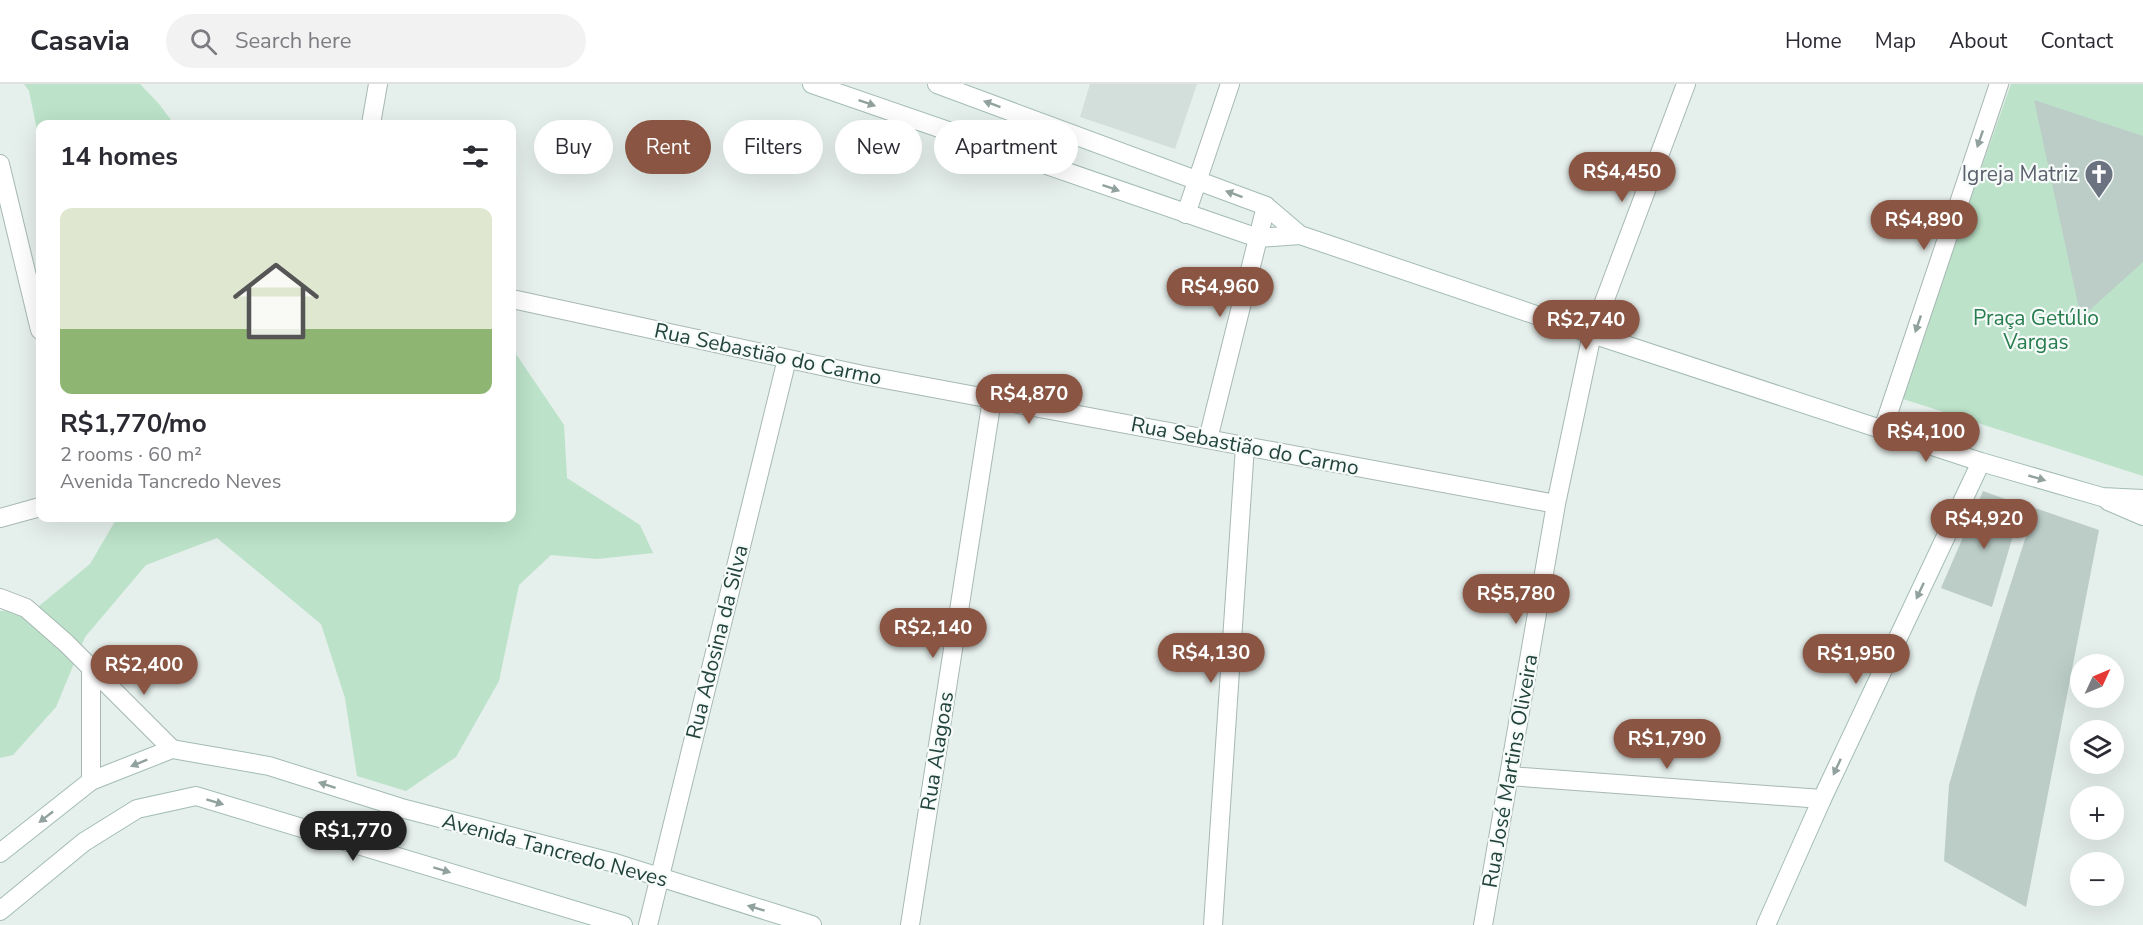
<!DOCTYPE html>
<meta charset="utf-8">
<style>
:root{--surface:#fff;--page:#f2f2f3;--text:#2b2b33;--muted:#7c7c81;--line:#e1e1e2;--accent:#8a5542}
body{margin:0;font-family:"Nunito Sans",sans-serif;background:var(--page);color:var(--text);height:100vh;display:flex;flex-direction:column;font-size:22px;white-space:nowrap}
*{box-sizing:border-box;margin:0}
p{font-size:20px;color:var(--muted)}
.icon{flex:none;width:33px;height:33px;fill:none;stroke:currentColor;stroke-width:2;stroke-linecap:round;stroke-linejoin:round}
.map{position:relative;flex:1;overflow:hidden}
.drawer{position:absolute;left:36px;top:36px;width:480px;height:402px;display:flex;flex-direction:column;background:var(--surface);border-radius:12px;box-shadow:0 6px 24px #0002}
.drawer>*{flex:none}
.top-card{position:absolute;left:534px;top:36px;width:570px;height:54px;display:flex;gap:12px}
.needle{width:39px;rotate:46deg}
.tools{position:absolute;left:2070px;top:570px;display:grid;gap:12px}
.tools a{display:grid;place-items:center;width:54px;height:54px;border-radius:50%;background:var(--surface);box-shadow:0 6px 24px #0002;font-size:30px}
.price{position:absolute;translate:-50% -51px;padding:0 14px;border-radius:21px;background:var(--accent);color:#fff;font-size:20px;line-height:39px;filter:drop-shadow(0 2px 3px #0008)}
.price::after{content:'';position:absolute;left:50%;top:36px;width:18px;height:14px;margin-left:-9px;background:inherit;clip-path:polygon(0 0,100% 0,50% 100%)}
.price.on{background:#222;color:#fff}
ul{padding:0;list-style:none}
li{display:grid;align-content:center;gap:12px;height:318px;padding:0 24px}
li span{display:grid;place-items:center;height:186px;border-radius:12px;color:#555}
li>.icon{margin-inline-start:auto}
span .icon{width:108px;height:108px;fill:#fffc;stroke-width:1}
li b{font-size:26px}
h2{display:flex;justify-content:space-between;align-items:center;height:72px;padding:0 24px;font-size:26px}
.chip{padding:0 21px;border-radius:27px;background:var(--surface);box-shadow:0 6px 24px #0002;font-size:21px;line-height:54px}
.chip.on{background:var(--accent);color:#fff}
header{display:flex;align-items:center;gap:36px;box-sizing:border-box;height:84px;padding:0 30px;background:var(--surface);border-bottom:2px solid var(--line)}
header strong{font-size:28px}
nav{display:flex;gap:33px;margin-inline-start:auto;font-size:21px}
.search{width:420px;height:54px;background:var(--page);display:flex;align-items:center;gap:15px;box-sizing:border-box;padding:0 21px;border-radius:33px;color:var(--muted);font-size:22px}
.map>svg:first-child{display:block}
</style>
<header>
<strong>Casavia</strong>
<div class="search"><svg class="icon" aria-label="search" viewBox="0 0 24 24"><circle cx="10" cy="10" r="6"/><path d="M15 15l6 6"/></svg>Search here</div>
<nav><a>Home</a><a>Map</a><a>About</a><a>Contact</a></nav>
</header>
<div class="map">
<svg width="2143" height="841" viewBox="0 0 2143 841">
<rect width="100%" height="100%" fill="#e5efeb"/>
<path fill="#d3dfda" d="M1090 0H1197L1175 65 1080 33Z"/>
<path fill="#bce2c9" d="M24 0H140L159 20 174 40H40V60L29 7Z
M2011 0H2143V392L1900 314Z
M512 267 516 270 564 341 567 394 640 441 653 469 597 475 551 471 519 501 499 597 456 673 406 707 357 692 345 614 321 540 217 454 146 481 85 553 56 623 13 671 0 674V527H33L90 480 117 434H512Z"/>
<path fill="#bccdc7" d="M2034 16 2143 52V178L2081 234Z
M1983 407 2022 421 1992 523 1941 504Z
M2035 424 2099 446 2026 823 1944 777 1949 701 1977 605Z"/>
<g fill="none" stroke-linecap="round" stroke-linejoin="round">
<g stroke="#a7b8b3" stroke-width="20">
<path id="street" d="M371 40 378 0
M0 80 40 246
M1186 130 1230 0
M512 215 863 291 1556 420
M1883 345 1999 0
M1208 355 1266 122
M0 434 40 423
M0 514 26 524 66 559 172 665
M91 584V697
M1509 692 1822 715
M648 841 787 275
M910 841 992 315
M1213 841 1245 362
M1483 841 1556 420 1592 250 1686 0"/>
</g>
<g stroke="#a2bcb4" stroke-width="20">
<path id="secondary" d="M812 0 1258 154 1300 151
M937 0 1266 122 1300 151 1592 250 1981 378 2102 413 2143 415
M2108 417 2143 432
M0 769 91 697 172 665 269 682 405 725 615 779 812 841
M0 827 84 758 137 725 196 712 623 841
M1766 841 1822 715 1981 378"/>
</g>
<use href="#street" stroke="#fff" stroke-width="18"/>
<use href="#secondary" stroke="#fff" stroke-width="18"/>
</g>
<defs><path id="oneway-solid" d="M-6-.8H1V-3.2L6.5 0L1 3.2V.8H-6Z" transform="scale(1.5)"/></defs>
<g fill="#90a19e">
<use href="#oneway-solid" transform="translate(867 19) rotate(19)"/>
<use href="#oneway-solid" transform="translate(992 20) rotate(-160)"/>
<use href="#oneway-solid" transform="translate(1980 55) rotate(109)"/>
<use href="#oneway-solid" transform="translate(1111 104) rotate(19)"/>
<use href="#oneway-solid" transform="translate(1234 110) rotate(-160)"/>
<use href="#oneway-solid" transform="translate(1918 240) rotate(109)"/>
<use href="#oneway-solid" transform="translate(2037 394) rotate(16)"/>
<use href="#oneway-solid" transform="translate(1920 507) rotate(115)"/>
<use href="#oneway-solid" transform="translate(139 679) rotate(158)"/>
<use href="#oneway-solid" transform="translate(1837 683) rotate(115)"/>
<use href="#oneway-solid" transform="translate(327 701) rotate(-162)"/>
<use href="#oneway-solid" transform="translate(215 718) rotate(17)"/>
<use href="#oneway-solid" transform="translate(46 733) rotate(142)"/>
<use href="#oneway-solid" transform="translate(442 786) rotate(17)"/>
<use href="#oneway-solid" transform="translate(756 824) rotate(-163)"/>
</g>
<defs>
<g id="church-pin" transform="scale(1.5)"><path d="M0 17L-7.5 6A9.5 9.5 0 1 1 7.5 6Z" fill="#6b7280" stroke="#f6fbf9"/><path d="M-1.2-6h2.4v3.5h3.3v2.4h-3.3V6h-2.4V-.1h-3.3v-2.4h3.3Z" fill="#fff"/></g>
</defs>
<g fill-rule="evenodd">
<use href="#church-pin" x="2099" y="90"/>
</g>
<g text-anchor="middle" dominant-baseline="central" stroke-width="4.5" stroke-linejoin="round" paint-order="stroke">
<g font-size="21" fill="#5b616d" stroke="#f6fbf9" text-anchor="end">
<text x="2078" y="90">Igreja Matriz</text>
</g>
<g font-size="21" fill="#287d4f" stroke="#f6fbf9">
<text x="2036" y="234">Praça Getúlio<tspan x="2036" dy="24">Vargas</tspan></text>
</g>
<g font-size="21" fill="#22433c" stroke="#f6fbf9">
<text transform="translate(768 270) rotate(12)">Rua Sebastião do Carmo</text>
<text transform="translate(1245 362) rotate(11)">Rua Sebastião do Carmo</text>
<text transform="translate(717 558) rotate(-76)">Rua Adosina da Silva</text>
<text transform="translate(937 667) rotate(-81)">Rua Alagoas</text>
<text transform="translate(1510 687) rotate(-80)">Rua José Martins Oliveira</text>
<text transform="translate(555 766) rotate(15)">Avenida Tancredo Neves</text>
</g>
</g>
</svg>
<div class="tools">
<a><svg class="needle" viewBox="-14 -14 28 28"><path d="M0-13l5 13h-10z" fill="#e53935"/><path d="M0 13l5-13h-10z" fill="#7c7c81"/></svg></a>
<a><svg class="icon" aria-label="layers" viewBox="0 0 24 24"><path d="M12 4l9 5-9 5-9-5zM3 14l9 5 9-5"/></svg></a>
<a>+</a>
<a>−</a>
</div>
<b class="price" style="left:1622px;top:119px">R$4,450</b>
<b class="price" style="left:1924px;top:167px">R$4,890</b>
<b class="price" style="left:1220px;top:234px">R$4,960</b>
<b class="price" style="left:1586px;top:267px">R$2,740</b>
<b class="price" style="left:1029px;top:341px">R$4,870</b>
<b class="price" style="left:1926px;top:379px">R$4,100</b>
<b class="price" style="left:1984px;top:466px">R$4,920</b>
<b class="price" style="left:1516px;top:541px">R$5,780</b>
<b class="price" style="left:933px;top:575px">R$2,140</b>
<b class="price" style="left:1211px;top:600px">R$4,130</b>
<b class="price" style="left:1856px;top:601px">R$1,950</b>
<b class="price" style="left:144px;top:612px">R$2,400</b>
<b class="price" style="left:1667px;top:686px">R$1,790</b>
<b class="price on" style="left:353px;top:778px">R$1,770</b>
<div class="top-card">
<a class="chip">Buy</a>
<a class="chip on">Rent</a>
<a class="chip">Filters</a>
<a class="chip">New</a>
<a class="chip">Apartment</a>
</div>
<section class="drawer">
<h2>14 homes<svg class="icon" aria-label="filters" viewBox="0 0 24 24"><path d="M4 7h16M4 17h16"/><circle cx="9" cy="7" r="2"/><circle cx="15" cy="17" r="2"/></svg></h2>
<ul>
<li><span style="background:linear-gradient(#dfe7d0 65%,#8fb573 0)"><svg class="icon" aria-label="home" viewBox="0 0 24 24"><path d="M3 11l9-7 9 7M6 9v11h12V9"/></svg></span><div><b>R$1,770/mo</b><p>2 rooms · 60 m²</p><p>Avenida Tancredo Neves</p></div></li>
</ul>
</section>
</div>
